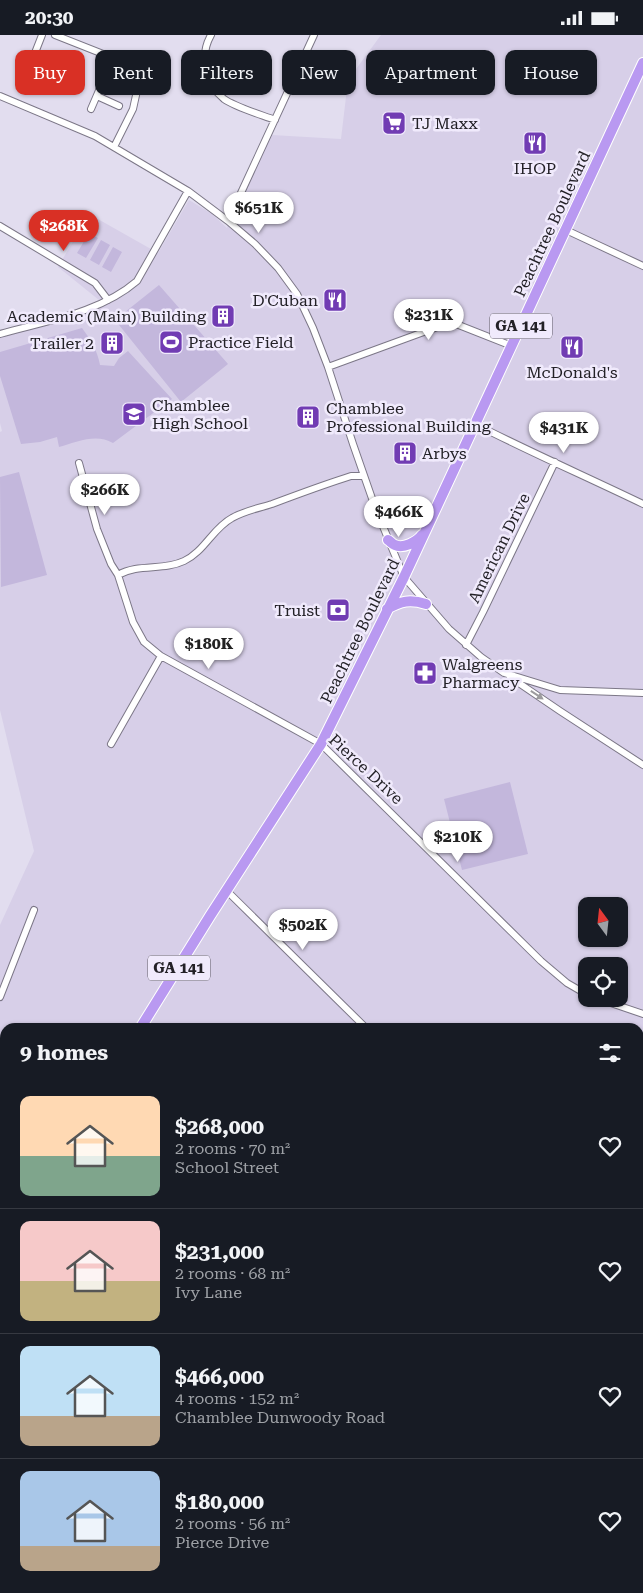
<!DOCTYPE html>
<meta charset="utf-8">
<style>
:root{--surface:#171b24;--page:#20242c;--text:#f1f3f6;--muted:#9ea1a6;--line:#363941;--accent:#d93025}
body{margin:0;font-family:"Roboto Serif",serif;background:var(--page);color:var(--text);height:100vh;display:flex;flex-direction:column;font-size:19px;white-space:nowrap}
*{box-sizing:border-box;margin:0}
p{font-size:16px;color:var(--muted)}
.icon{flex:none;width:28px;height:28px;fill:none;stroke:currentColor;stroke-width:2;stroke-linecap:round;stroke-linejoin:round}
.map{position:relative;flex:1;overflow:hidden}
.side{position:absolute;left:0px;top:988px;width:644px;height:571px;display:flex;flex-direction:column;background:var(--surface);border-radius:15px 15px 0 0;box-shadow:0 1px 4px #0004}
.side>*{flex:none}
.guide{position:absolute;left:15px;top:15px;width:614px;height:45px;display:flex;gap:10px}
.needle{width:32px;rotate:345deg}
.tools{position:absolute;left:578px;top:862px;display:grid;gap:10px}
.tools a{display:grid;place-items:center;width:50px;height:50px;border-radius:10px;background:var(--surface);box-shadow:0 1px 4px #0004;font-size:25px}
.price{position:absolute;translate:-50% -42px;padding:0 11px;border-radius:18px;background:#fff;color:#222;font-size:16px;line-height:32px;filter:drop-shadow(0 1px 2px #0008)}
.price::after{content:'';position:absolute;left:50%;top:30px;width:15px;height:11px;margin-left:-8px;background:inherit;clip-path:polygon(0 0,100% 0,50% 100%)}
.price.selected{background:var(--accent);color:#fff}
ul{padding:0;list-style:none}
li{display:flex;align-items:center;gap:15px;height:125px;padding:0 20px}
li+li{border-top:1px solid var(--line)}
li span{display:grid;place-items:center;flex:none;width:140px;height:100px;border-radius:10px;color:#555}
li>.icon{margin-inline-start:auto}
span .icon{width:60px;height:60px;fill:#fffc;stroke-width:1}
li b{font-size:21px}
h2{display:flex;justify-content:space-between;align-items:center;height:60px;padding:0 20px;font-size:21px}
.pill{padding:0 18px;border-radius:10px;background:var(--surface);box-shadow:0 1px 4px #0004;font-size:18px;line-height:45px}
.pill.selected{background:var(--accent);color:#fff}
.status{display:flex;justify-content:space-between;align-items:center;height:35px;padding:0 25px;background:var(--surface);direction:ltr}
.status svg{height:14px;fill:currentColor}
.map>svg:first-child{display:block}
</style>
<div class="status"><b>20:30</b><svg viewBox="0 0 49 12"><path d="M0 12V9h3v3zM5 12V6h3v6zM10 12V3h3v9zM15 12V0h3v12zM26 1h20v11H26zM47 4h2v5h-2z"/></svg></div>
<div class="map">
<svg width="643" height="1558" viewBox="0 0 643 1558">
<rect width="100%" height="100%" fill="#e2ddef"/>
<path fill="#d7cfe8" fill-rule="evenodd" d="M381 0H643V1112L639 1108V992H5V1554H262L258 1558H0V890L34 816 0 675V397L2 396 0 388V297L81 274 99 265 58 232 89 179 158 218 189 165 212 179 227 193 230 183 272 100 341 104 348 45ZM586 871H619V904H586ZM586 931H619V964H586Z
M643 1405V1558H518L522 1554H639V1411Z"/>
<path fill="#c3b7dc" d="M89 198 98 203 86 223 77 218Z
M101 205 110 210 99 230 90 225Z
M113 212 122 217 111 237 102 232Z
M159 250 228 329 181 367 115 285Z
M82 293C91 305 97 315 100 330L114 331 119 323 128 316 172 364 113 408C96 398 77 407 59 412L57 402 40 407 21 409 0 341V317Z
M19 437 47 540 1 552 0 442Z
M510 747 528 819 462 835 444 764Z"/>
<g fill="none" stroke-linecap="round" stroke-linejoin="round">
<g stroke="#7c7787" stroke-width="8">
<path id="minor" d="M55 0 136 32 140 42 133 74 114 112
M211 0C199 21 205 49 224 64 235 72 262 80 275 85
M22 51 42 0
M0 61 95 101 188 156 228 186 255 209 278 233 297 259 313 293 328 332 353 409 375 472 404 542 449 594 481 622 504 638 560 655 643 658
M97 61 119 71
M91 74 113 23
M228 186 314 0
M0 191 95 248 108 265
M566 195 643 231
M0 299C46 286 100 278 137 246L188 156
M328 332 451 287 512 311
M475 389C530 417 587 442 643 469
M79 428 97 494 111 529 118 540 133 587 144 607 161 621 321 709 541 926 567 948 586 959
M118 540C139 528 163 536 184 526 204 517 213 493 232 483 244 476 259 473 272 469 296 460 320 451 345 443L351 441H364
M466 610 483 577 555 427
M510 642 560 676 643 730
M111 709 161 621
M226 855 365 992
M0 962 34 875
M599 964 643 979
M0 1113 5 1116
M639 1158 643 1153
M639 1408 643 1402
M253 1558 257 1554
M507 1558 512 1554"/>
</g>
<g stroke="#fff" stroke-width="11">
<path id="major" d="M0 1230 5 1237
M358 1554 365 1558"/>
</g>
<g stroke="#fff" stroke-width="12">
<path id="highway" d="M388 505C390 506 392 509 395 510 403 514 417 507 422 500
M387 574C401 566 410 564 426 569
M141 992 210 881 321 709 404 542 643 28
M0 1216 5 1208
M0 1244 5 1243"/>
</g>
<use href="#minor" stroke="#fff" stroke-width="6"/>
<use href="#major" stroke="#d5c2f7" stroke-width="9"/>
<use href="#highway" stroke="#b999f1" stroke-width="10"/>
<g stroke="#797681" stroke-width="4">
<path id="rail" d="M639 1227 643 1222
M639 1259 643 1254
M639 1278 643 1273
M328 1558 332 1554
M355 1558 359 1554
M371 1558 375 1554"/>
</g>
<use href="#rail" stroke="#f0eafc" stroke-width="2" stroke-dasharray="5.5" stroke-linecap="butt"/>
</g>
<defs><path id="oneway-solid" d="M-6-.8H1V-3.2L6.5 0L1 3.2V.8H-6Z" transform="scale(1.25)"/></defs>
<use fill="#9c9b9e" href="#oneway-solid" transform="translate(537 660) rotate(34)"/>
<defs>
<g id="supermarket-square" transform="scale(1.25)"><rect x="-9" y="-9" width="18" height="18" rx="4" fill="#713cb3" stroke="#f0eafc"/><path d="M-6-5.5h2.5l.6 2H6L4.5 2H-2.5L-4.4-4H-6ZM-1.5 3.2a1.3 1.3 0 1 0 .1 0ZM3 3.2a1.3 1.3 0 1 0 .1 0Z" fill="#fff"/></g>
<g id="restaurant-square" transform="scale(1.25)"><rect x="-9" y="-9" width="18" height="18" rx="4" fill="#713cb3" stroke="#f0eafc"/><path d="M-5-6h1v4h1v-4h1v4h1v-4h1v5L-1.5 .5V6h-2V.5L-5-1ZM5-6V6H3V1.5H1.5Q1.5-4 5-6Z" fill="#fff"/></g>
<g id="building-square" transform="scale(1.25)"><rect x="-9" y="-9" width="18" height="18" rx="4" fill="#713cb3" stroke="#f0eafc"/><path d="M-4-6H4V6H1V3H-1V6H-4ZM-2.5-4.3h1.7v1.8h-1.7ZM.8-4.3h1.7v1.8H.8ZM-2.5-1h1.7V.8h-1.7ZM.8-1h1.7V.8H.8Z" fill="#fff"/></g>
<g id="stadium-square" transform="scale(1.25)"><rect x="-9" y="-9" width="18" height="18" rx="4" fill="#713cb3" stroke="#f0eafc"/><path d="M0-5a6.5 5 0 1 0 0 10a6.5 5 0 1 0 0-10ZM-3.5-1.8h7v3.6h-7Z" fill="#fff"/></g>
<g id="school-square" transform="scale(1.25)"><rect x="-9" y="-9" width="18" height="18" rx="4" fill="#713cb3" stroke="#f0eafc"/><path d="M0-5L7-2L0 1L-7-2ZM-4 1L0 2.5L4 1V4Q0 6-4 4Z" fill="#fff"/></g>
<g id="bank-square" transform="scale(1.25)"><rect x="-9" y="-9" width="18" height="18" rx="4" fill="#713cb3" stroke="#f0eafc"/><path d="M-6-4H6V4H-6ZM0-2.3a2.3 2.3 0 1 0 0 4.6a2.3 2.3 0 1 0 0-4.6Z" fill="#fff"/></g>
<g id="pharmacy-square" transform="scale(1.25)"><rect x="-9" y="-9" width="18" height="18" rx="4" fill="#713cb3" stroke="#f0eafc"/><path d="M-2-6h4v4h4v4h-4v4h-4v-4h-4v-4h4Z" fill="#fff"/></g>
</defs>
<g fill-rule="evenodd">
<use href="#supermarket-square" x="394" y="88"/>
<use href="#restaurant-square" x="535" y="108"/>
<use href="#restaurant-square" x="335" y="265"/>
<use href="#building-square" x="223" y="281"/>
<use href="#stadium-square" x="171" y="307"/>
<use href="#building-square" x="112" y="308"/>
<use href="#restaurant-square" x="572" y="312"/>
<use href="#school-square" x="134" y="379"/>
<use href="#building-square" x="308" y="382"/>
<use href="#building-square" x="405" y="418"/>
<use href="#bank-square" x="338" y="575"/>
<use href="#pharmacy-square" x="425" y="638"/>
</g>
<g text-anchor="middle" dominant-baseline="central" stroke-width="5" stroke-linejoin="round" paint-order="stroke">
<g fill="#f0eafc" stroke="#605d67" stroke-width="1">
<rect x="490" y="278.5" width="62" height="25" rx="4"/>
<rect x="148" y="920.5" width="62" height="25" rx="4"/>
</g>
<g font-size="15" font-weight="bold" fill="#232127">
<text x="521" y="291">GA 141</text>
<text x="179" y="933">GA 141</text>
</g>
<g font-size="16" fill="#232127" stroke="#f0eafc" text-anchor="start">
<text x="412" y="88">TJ Maxx</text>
<text x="535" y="133" text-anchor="middle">IHOP</text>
<text x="318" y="265" text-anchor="end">D'Cuban</text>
<text x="206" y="281" text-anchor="end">Academic (Main) Building</text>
<text x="188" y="307">Practice Field</text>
<text x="94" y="308" text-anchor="end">Trailer 2</text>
<text x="572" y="337" text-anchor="middle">McDonald's</text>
<text x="152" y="370">Chamblee<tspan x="152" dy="18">High School</tspan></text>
<text x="326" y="373">Chamblee<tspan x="326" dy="18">Professional Building</tspan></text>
<text x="422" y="418">Arbys</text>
<text x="320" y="575" text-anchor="end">Truist</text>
<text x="442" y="629">Walgreens<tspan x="442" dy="18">Pharmacy</tspan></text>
</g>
<g font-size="16" fill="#232127" stroke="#f0eafc">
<text transform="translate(552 189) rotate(-65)">Peachtree Boulevard</text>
<text transform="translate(499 513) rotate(-64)">American Drive</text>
<text transform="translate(360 596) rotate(-64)">Peachtree Boulevard</text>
<text transform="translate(366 734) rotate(43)">Pierce Drive</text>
</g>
</g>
</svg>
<div class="tools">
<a><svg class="needle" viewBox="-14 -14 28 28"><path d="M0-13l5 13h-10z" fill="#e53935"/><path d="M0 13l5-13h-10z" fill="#9ea1a6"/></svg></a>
<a><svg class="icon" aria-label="locate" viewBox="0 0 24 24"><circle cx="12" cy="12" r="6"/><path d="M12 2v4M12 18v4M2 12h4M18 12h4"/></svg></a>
</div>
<b class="price" style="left:259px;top:199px">$651K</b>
<b class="price selected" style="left:64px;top:217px">$268K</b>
<b class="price" style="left:429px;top:306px">$231K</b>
<b class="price" style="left:564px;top:419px">$431K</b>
<b class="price" style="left:105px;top:481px">$266K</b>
<b class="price" style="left:399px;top:503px">$466K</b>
<b class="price" style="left:209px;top:635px">$180K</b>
<b class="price" style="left:458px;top:828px">$210K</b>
<b class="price" style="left:303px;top:916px">$502K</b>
<div class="guide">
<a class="pill selected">Buy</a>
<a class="pill">Rent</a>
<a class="pill">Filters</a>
<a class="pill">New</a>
<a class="pill">Apartment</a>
<a class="pill">House</a>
</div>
<section class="side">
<h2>9 homes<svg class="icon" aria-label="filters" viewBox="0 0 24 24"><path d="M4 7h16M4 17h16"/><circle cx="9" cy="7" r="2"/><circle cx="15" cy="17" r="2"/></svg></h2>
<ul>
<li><span style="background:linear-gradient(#ffd9b3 60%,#7fa58c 0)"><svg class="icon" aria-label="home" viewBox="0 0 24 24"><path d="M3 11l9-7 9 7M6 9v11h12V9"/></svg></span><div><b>$268,000</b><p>2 rooms · 70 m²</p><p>School Street</p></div><svg class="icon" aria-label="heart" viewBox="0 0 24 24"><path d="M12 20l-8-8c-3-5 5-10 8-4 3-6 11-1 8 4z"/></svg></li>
<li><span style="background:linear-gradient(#f6c9c9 60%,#c2b280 0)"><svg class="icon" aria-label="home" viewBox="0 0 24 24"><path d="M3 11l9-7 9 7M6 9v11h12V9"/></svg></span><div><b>$231,000</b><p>2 rooms · 68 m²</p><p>Ivy Lane</p></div><svg class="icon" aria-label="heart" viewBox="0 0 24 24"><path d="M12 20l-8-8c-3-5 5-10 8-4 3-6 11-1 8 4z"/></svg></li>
<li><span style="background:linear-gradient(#bfe0f5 70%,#b9a48a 0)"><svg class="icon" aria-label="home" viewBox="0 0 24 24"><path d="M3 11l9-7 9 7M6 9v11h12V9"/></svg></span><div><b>$466,000</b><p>4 rooms · 152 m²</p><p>Chamblee Dunwoody Road</p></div><svg class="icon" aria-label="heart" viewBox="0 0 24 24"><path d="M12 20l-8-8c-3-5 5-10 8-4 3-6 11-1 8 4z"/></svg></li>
<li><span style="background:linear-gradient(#a9c7e8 75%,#b9a48a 0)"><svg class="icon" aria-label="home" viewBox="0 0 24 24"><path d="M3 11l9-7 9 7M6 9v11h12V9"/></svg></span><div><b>$180,000</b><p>2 rooms · 56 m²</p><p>Pierce Drive</p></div><svg class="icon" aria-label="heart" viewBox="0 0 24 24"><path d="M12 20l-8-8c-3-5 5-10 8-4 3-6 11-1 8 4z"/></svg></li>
</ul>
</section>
</div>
